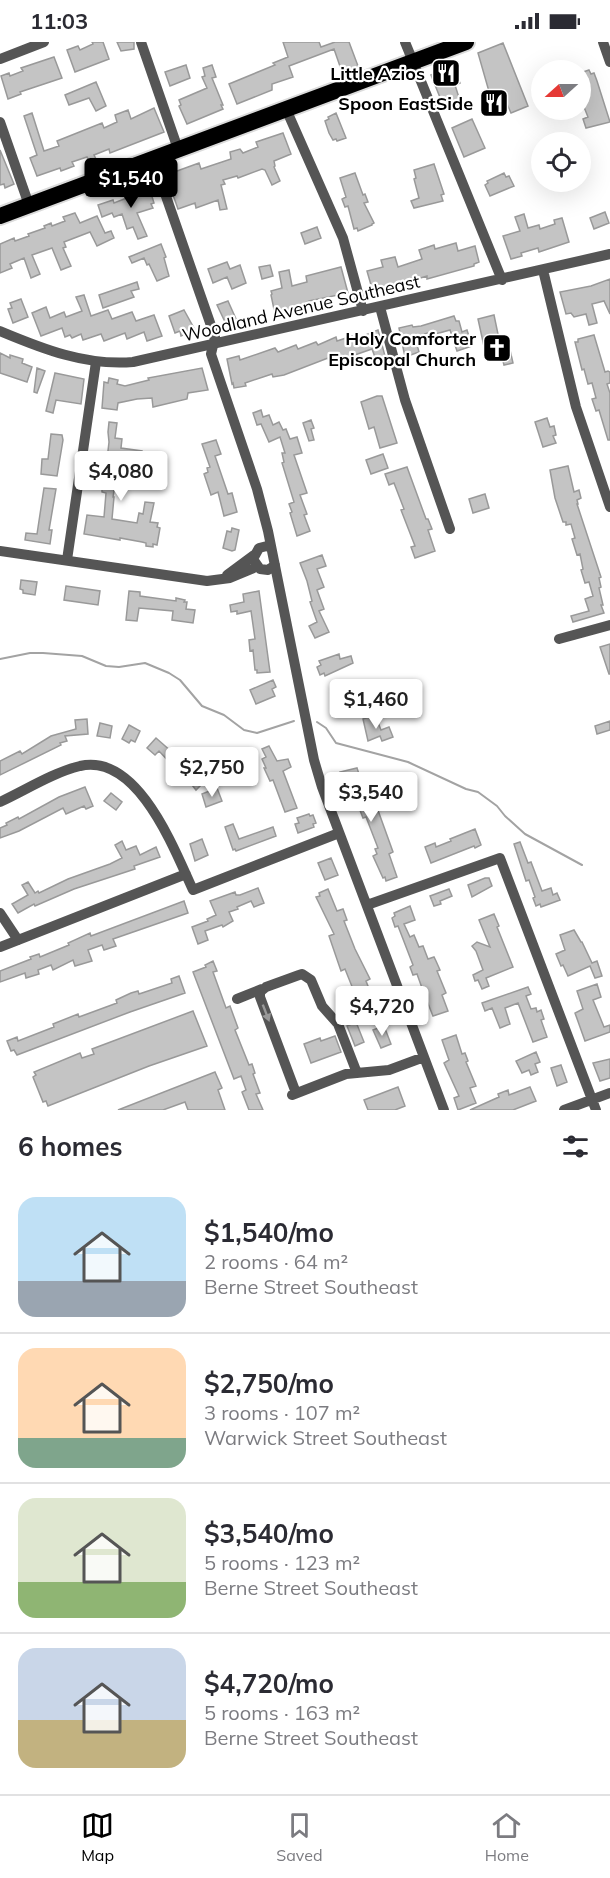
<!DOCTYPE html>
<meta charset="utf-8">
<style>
:root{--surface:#fff;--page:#f7f7f7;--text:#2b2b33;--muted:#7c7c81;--line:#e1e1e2;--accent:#000}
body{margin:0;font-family:Mulish,sans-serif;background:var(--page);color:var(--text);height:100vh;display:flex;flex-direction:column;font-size:22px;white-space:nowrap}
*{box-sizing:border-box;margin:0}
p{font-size:20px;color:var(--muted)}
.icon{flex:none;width:33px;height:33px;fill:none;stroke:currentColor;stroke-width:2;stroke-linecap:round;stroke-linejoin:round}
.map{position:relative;height:1068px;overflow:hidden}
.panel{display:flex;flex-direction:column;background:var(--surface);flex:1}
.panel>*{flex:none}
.needle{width:39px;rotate:249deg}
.fabs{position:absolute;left:531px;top:18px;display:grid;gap:12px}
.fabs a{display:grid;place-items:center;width:60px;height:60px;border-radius:50%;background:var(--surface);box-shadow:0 6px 24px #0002;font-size:30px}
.price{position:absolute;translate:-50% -51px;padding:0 14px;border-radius:6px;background:#fff;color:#222;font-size:20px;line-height:39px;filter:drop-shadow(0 2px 3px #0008)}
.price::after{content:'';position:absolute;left:50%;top:36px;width:18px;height:14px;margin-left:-9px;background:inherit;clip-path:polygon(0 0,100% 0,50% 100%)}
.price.current{background:var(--accent);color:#fff}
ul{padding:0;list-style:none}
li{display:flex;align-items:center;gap:18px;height:150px;padding:0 18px}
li+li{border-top:2px solid var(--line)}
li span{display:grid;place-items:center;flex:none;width:168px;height:120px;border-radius:18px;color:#555}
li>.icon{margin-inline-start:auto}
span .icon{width:72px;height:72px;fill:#fffc;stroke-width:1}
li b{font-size:26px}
h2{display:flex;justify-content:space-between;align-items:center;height:72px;padding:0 18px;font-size:26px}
.status{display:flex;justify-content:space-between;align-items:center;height:42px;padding:0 30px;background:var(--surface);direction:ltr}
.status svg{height:16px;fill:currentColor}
.tabs{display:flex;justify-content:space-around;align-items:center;height:84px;border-top:2px solid var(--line);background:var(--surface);font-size:16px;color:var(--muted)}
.tabs a{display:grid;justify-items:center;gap:3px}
.tabs .current{color:var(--accent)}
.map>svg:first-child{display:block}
</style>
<div class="status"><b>11:03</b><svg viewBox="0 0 49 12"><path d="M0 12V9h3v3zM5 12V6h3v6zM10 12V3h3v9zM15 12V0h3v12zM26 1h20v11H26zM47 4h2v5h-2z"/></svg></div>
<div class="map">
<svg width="610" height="1068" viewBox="0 0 610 1068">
<rect width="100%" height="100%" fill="#fff"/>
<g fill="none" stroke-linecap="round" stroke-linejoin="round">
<path stroke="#a3a3a3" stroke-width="2" d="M0 617 30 611H43L82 614 106 624 119 625 145 621 169 631 180 638 202 664 224 673 244 688 257 691 294 679
M317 680 326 686 336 701 408 720 466 747 478 750 497 764 505 774 525 792 582 823"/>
</g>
<path fill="#c4c4c4" stroke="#999" stroke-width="1.5" d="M92 0H103L109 17 75 30 67 8 78 4 80 8 93 2Z
M117 0H134V7L121 9Z
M283 0H319L321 5 335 0H349L358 24 342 30 334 7 289 24 293 35 272 42V48L237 62 229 42 275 23 273 21 288 15Z
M503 1 528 64 511 71 507 62 494 67 478 11Z
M54 15 62 36 20 50 21 52 8 57 1 34 9 31 10 34 23 29 21 26Z
M186 23 190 36 170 44 165 30Z
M212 23 216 35 212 36 223 63H221L223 67 187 82 179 64 181 63 179 58 207 46 202 35 205 34 203 26Z
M453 24 460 41 455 43 461 62 445 68 431 33Z
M589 28 591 32 594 31 597 39 610 80 586 86 583 77 588 75 582 60 585 59 583 54 585 53 580 43V31Z
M96 40 106 64 96 69 89 56 69 63 65 53Z
M154 66 164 90 110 111 109 107 94 113 96 117 89 120 87 115 72 120 74 124 61 129 60 126 37 134 30 116 37 113 24 74 32 71 44 109 59 104 57 99 102 81 104 86 117 80 115 73 128 68 131 77Z
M336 71 346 96 337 99 336 97 333 98 329 91 325 79 329 77 328 75Z
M472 77 485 106 464 115 452 86Z
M283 91 291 112 274 119 275 124 274 125 280 139 272 143 265 128 262 127 238 136 237 134 223 138 225 142 221 143 227 167 220 168 218 158 196 166 195 161 178 167 166 133 199 121 201 127 231 117 230 110 240 107 243 111 258 105 256 100Z
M0 108 14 142 5 146 4 142 0 143Z
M434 122 444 152 441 153 443 159 414 166 411 159 419 156 414 137 416 136 414 128Z
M355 131 363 153 365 152 368 160 364 161 374 181 372 182V183L358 189 357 186 354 187 348 164 345 165 342 157 346 155 340 136Z
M504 131 506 135 509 134 514 144 490 154 485 143 488 141 487 139Z
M148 142 154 161 151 162 153 166 137 171 147 194 138 197 133 185 127 187 122 172 114 175 112 171 102 175 98 163 113 158 114 161 137 152 135 146Z
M605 170 609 181 594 187 590 176Z
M75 171 80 181 97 174 105 191 111 189 114 196 97 204 90 190 64 200 66 205 63 206 71 224 61 228 52 206 32 213 40 232 31 236 24 216 10 222 12 226 0 231V202L14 196 15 199 29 194 28 192 45 186 44 184 51 181 52 184 65 179 63 175Z
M524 172 528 186 539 183 540 187 555 182 554 178 562 176 569 200 539 210 538 206 521 211 522 214 511 217 503 194 520 189 515 175Z
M317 185 321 196 305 202 301 191Z
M456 201 458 209 475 204 479 220 474 222V224L427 237V234L373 250 367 229 383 225 381 218 395 215 398 225 422 217 419 208 434 203 435 207Z
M161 202 166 215 164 216 169 234 157 239 149 222 147 223 144 216 132 221 129 215Z
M227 220 230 227 240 223 246 241 232 247 227 235 213 241 208 227Z
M270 223 273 234 262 237 259 225Z
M341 225 348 251 309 259 305 261V264L275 272 271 253 272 252 271 249 282 246 279 230 289 228 292 244 307 240 306 234Z
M610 237V272L604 259 592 262 597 281 589 283 586 272 574 275 571 271 566 272 560 250 591 244Z
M137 240 139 247 131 249 134 255 103 266 99 253Z
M84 253 91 274 108 268 112 277 132 270 136 279 154 273 162 294 147 299 144 290 127 297 125 291 104 299 101 292 83 298 81 292 72 296 70 293 65 295 62 286 41 294 32 271 46 265 50 276 64 270 66 275 82 269 76 255Z
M21 257 28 275 13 281 8 267 12 266 10 261Z
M228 259 236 277 226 282 217 263Z
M184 268 195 288 181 294 180 289 175 291 169 274Z
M494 273 499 297 507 295 513 321 504 323 502 315 487 318 478 277Z
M454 274 456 279H459L462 290 467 288 472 304 457 309 450 288 432 293 431 290 415 295 419 310 405 315 399 286 412 283 413 285 421 284Z
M378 288 385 314 376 318 372 307 349 315 351 320 337 325 335 321 330 323 328 316 284 333 273 335 272 332 245 341 246 344 234 346 233 341 232 342 227 317 239 314 240 318 275 306 278 310 296 303 298 307 316 300 318 303 336 295 337 299 352 294 353 298Z
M594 293 605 330 608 329 610 330V341L607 342 610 351V398H608L599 368 596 369 592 357 596 356 592 341 588 342 584 327 582 328 575 300H578V297Z
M0 311 10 316V313L23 317 22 321 32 325 27 340 0 331Z
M37 326 45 329 37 351 34 350Z
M202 326 208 348 188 351 187 357 153 365 152 356 137 357 118 361 117 368 102 366 104 340 108 341 109 336 118 338 117 342 125 344 149 338 148 336Z
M55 331 84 337 81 362 56 358 53 371 46 369Z
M377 354H382L397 401 380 406 374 385 369 387 361 360Z
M261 368 263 375 269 373 273 383 279 380 283 388 286 387 290 397 297 395 302 411 294 413 307 451 300 453 307 472 304 473 310 489 297 494 290 471 292 470 289 462 294 460 282 421 284 420 282 411H285L280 395 269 400 261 382 257 383 253 371Z
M547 376 550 385 554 384 556 393 553 394 556 401 543 405 535 380Z
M311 378 314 386 311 387 314 398 309 399 303 381Z
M109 380 117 381 115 396 122 397 121 406 142 409 141 418 121 415 120 412 113 455H114L112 477 137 481 139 471 143 472 145 460 154 461 150 480 158 481 157 485 160 486 157 503 153 502V505L146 504V501L142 500 120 496V498L84 492 87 473 104 475 106 451 102 450V447L100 446 101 438H104L105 435 109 400 108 390Z
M51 392 62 393 63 398 57 434 41 432 42 417H48Z
M216 398 221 412 215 414 228 452 232 451 237 470 224 474 218 450 211 453 204 432 208 430 207 426 210 425 202 402Z
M383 412 388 426 371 432 366 418Z
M568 424 574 450 579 448 581 456 577 458 578 462H577L601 535 599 536 601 545 599 546 603 563H601L604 571 573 580 571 574 589 569 585 557 593 554 589 540 585 541 581 528 583 527 580 512 577 513 572 497 575 496 571 482 566 483V480H563L555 456 550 428Z
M407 425 426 477H428L432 487 428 488 435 509 415 516 411 505 415 504 401 468 404 467 394 441 389 443 385 432Z
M44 446 56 447 49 488H52L50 502 25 498 26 491 37 492Z
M485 452 489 466 473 471 469 457Z
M232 486 239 488 235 508 232 509 223 506 227 489 231 490Z
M322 513 326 524 317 527 324 545 317 548 324 567 319 569 329 590 315 596 309 584 317 580 310 560 312 559 307 539 300 521Z
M21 538 37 540 35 553 23 551V548L20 547Z
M66 544 100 549 98 563 64 558Z
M129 549 140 550V554L176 559V556L185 558 184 560H187L186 567 195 568 193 581 172 578 173 569 139 566 137 579 126 578Z
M259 549 270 630 257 631V628H255L253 608 250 609 249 598 255 597 251 569 237 572V569L231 570 230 563 244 560 243 552Z
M610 602V632H609L600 605Z
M339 612 340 617 351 614 353 621 325 634 324 631 320 633 317 625 321 623 319 619Z
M273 638 276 645 272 647 275 654 256 662 250 648Z
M364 645 369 657 356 662 354 658 348 660 344 652Z
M375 673 381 688 389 685 393 695 382 699 380 694 368 699 363 677Z
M87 677 88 692 65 694 67 699 60 701 61 703 0 733V719L20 709 22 712 51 694 76 687 75 678Z
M610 679V688L597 692 595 684Z
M100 681 112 684 110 696 97 694Z
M129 683 140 689 135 700 131 698 129 701 122 697Z
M156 696 172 710 175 707 182 716 173 724 159 709 155 713 147 706Z
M269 704 277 719 288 717 291 725 283 729 297 766 285 770 273 738 270 739 264 726H266L262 717 266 715 262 707Z
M357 726 359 732 357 733 370 762 375 760 393 810 389 812 397 835 386 839 385 835 383 836 373 814 377 812 375 807 378 806 366 775 363 776 356 758 352 759 340 730Z
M199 730 206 738 196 748 189 739Z
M85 745 93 764 86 767 84 764 66 772 63 766 19 789 0 796V786L7 783 6 781 18 775 19 777 59 755Z
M217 746 222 759 206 765 202 752Z
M111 751 122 760 116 768 104 759Z
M309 772 310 774 313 773 316 781 313 782 314 785 298 791 295 782 299 781 297 776Z
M233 782 239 797 273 785 276 794 236 809 235 807 233 808 225 785Z
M475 787 481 803 475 806 474 804 431 821 425 805 435 801 436 805 451 799 450 797Z
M202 797 208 813 195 819 190 802Z
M122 799 126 808 136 804 140 813 156 805 160 815 134 824 135 827 74 847 35 864 34 862 18 871 12 862 28 853 22 843 28 840 35 851 38 849 39 851 68 837 110 822 122 816 115 803Z
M520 800 528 821 531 820 542 849 551 846 553 853 557 851 560 858 541 865 540 862 536 864 533 856 535 855 529 838 526 839 514 802Z
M331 816 338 833 325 838 318 821Z
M485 836H489L492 844 472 855 468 843Z
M258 846 264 861 254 865 251 859 237 865 238 867 229 870 233 879 223 885 222 883 205 889 208 898 198 902 192 885 208 879 207 877 216 873 210 859 235 850 236 853H240Z
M328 847 337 869 343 867 347 878 344 879 355 907 370 937 366 939 376 964 364 969 357 951 355 952 345 927 341 929 329 894 334 892 316 855 320 854 319 851Z
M449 847 452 854 440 859 441 862 434 864 430 854Z
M184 859 188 871 113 897 116 904 104 908 102 903 88 908 92 919 75 924 73 918 53 928 51 923 38 928 39 932 26 936 25 931 0 940V929L31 917 30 915 39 912 40 915 69 903 68 901 90 891 91 894Z
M410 864 415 878 404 882 410 895 414 893 419 905 423 904 428 917 434 915 436 919 440 928 437 929 446 951 442 953 448 969 433 974 425 954 422 955 419 948 422 946 417 932 413 933 410 925 413 923 398 884 395 885 392 876 395 874 394 871Z
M494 872 499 884 497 885 513 925 486 936 489 944 482 947 478 938 475 939 473 933 483 928 476 909 472 904 477 900 490 905 479 878Z
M574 888 581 900H582L592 921 597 919 602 934 595 936 590 924 568 934 563 923 561 924 556 912 565 908 560 893Z
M213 919 217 929 213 930 226 966 230 964 238 986 235 988 249 1023 252 1022 255 1031 253 1032 260 1051 256 1052 263 1068H249L242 1050 246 1048 241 1034 234 1037 193 930 206 925 205 923Z
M179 934 185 951 130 970 17 1013 14 1008 11 1009 7 999 17 995 18 999 54 985 53 982 78 972 79 975 117 961 116 958 131 951 138 949 139 952 172 941 171 937Z
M597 942 601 955 593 958 604 985 610 983V990L585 999 575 971 583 967 577 949Z
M528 945 531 952 526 954 531 967 536 966 537 970 541 968 544 977 541 978 547 995 533 1000 518 961 505 966 510 982 500 986 492 966 485 969 482 961Z
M193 969 207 1004 149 1024 48 1064 46 1059 43 1060 33 1035 36 1033 34 1030 80 1011 82 1016 94 1012 92 1007Z
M356 980 364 1000 355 1004 347 984Z
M384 984 391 1002 381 1006 373 988Z
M456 993 462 1012 465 1011 468 1019 466 1020 476 1044 470 1046 476 1061 458 1068 454 1056 459 1054 444 1021 449 1018 442 998Z
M335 994 341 1010 311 1021 304 1002 320 996 321 999Z
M536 1010 540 1020 535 1022 538 1030 531 1033 529 1028 522 1031 516 1019Z
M610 1017V1036L600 1039 593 1021Z
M561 1023 567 1040 557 1044 551 1026Z
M215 1030 222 1046 218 1048 225 1068H188L185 1060 163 1068H118Z
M398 1045 405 1064 395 1068H368L364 1058Z
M530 1045 536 1059 513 1068H470L499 1055 498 1052 508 1048 509 1053Z"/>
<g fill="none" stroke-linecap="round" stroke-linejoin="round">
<g stroke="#dbdbdb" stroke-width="20">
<path id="highway" d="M0 174 466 0"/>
</g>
<path stroke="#555" stroke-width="10" d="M141 0 178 107
M405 0 502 238
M603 0 610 20
M0 17 44 0
M286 67 343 196 363 269
M0 80 29 163
M153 117 215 295 211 312 257 447 268 489 314 718 322 745 444 1068
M543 228 576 365 610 465
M380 265 405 358 450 487
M0 289C43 307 86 324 133 320L610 212
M271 506 267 504 259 506 253 517 260 527 268 528 275 523
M0 509 207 539 230 536 256 525
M67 518 96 320
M227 533 254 513
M559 597 610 583
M0 760C26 748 52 731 80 724 138 711 174 807 193 848L339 791
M367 863 500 816 596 1068
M0 871 18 898
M0 905 186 832
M237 957 262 947
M296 1051 260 955V950L266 945 299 933 302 932 311 938 322 964 338 982 357 1031
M292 1053 346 1032 389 1028 424 1015
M564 1068 610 1051"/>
<use href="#highway" stroke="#000" stroke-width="16"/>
</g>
<defs><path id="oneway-solid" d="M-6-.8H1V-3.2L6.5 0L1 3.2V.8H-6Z" transform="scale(1.5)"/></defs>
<use fill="#999" href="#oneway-solid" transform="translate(266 971) rotate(69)"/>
<defs>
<g id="restaurant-square" transform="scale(1.5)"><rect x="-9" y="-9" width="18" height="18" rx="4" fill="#000" stroke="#fff"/><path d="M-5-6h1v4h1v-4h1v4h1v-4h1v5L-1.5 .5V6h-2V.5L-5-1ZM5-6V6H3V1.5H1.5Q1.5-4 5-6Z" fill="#fff"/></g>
<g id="church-square" transform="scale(1.5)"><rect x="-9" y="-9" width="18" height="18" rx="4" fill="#000" stroke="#fff"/><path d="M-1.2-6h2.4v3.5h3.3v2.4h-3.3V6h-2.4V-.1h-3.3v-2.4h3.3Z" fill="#fff"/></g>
</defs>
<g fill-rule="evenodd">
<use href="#restaurant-square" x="446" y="31"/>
<use href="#restaurant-square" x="494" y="61"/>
<use href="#church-square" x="497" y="306"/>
</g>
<g text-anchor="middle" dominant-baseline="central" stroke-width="4.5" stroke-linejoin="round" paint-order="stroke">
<g font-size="18" font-weight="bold" fill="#000" stroke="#fff" text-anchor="end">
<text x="425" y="31">Little Azios</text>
<text x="473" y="61">Spoon EastSide</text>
<text x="476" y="296">Holy Comforter<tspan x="476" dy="21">Episcopal Church</tspan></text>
</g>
<g font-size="18" fill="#000" stroke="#fff">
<text transform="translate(301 266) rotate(-13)">Woodland Avenue Southeast</text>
</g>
</g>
</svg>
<div class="fabs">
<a><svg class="needle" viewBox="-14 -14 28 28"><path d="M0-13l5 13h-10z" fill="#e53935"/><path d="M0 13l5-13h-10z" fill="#7c7c81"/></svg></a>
<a><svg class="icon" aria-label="locate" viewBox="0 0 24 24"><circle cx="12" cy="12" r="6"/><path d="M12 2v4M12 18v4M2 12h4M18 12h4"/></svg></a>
</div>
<b class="price current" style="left:131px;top:167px">$1,540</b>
<b class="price" style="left:121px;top:460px">$4,080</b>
<b class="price" style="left:376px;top:688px">$1,460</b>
<b class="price" style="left:212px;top:756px">$2,750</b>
<b class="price" style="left:371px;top:781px">$3,540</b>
<b class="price" style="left:382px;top:995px">$4,720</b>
</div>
<section class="panel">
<h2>6 homes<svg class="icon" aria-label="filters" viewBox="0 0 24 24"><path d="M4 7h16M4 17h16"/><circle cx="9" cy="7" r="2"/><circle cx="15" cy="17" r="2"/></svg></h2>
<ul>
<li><span style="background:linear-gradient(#bfe0f5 70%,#9aa5b1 0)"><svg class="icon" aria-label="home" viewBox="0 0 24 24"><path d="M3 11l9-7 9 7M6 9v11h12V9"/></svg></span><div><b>$1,540/mo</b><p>2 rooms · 64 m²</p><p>Berne Street Southeast</p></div></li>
<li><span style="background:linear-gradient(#ffd9b3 75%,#7fa58c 0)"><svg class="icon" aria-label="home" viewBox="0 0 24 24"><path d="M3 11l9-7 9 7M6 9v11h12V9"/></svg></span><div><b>$2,750/mo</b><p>3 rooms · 107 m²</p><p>Warwick Street Southeast</p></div></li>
<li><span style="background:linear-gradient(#dfe7d0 70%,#8fb573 0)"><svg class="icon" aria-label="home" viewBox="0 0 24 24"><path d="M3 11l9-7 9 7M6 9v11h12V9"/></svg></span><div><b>$3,540/mo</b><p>5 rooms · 123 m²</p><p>Berne Street Southeast</p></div></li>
<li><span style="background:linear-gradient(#c9d6e8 60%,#c2b280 0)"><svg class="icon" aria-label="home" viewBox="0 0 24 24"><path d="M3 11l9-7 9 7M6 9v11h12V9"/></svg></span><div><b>$4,720/mo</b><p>5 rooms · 163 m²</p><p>Berne Street Southeast</p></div></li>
</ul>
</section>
<nav class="tabs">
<a class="current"><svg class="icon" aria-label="map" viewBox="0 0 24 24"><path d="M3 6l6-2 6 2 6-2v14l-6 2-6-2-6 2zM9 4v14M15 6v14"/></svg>Map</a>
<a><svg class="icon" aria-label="saved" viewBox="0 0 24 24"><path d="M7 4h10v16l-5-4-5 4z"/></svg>Saved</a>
<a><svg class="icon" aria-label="home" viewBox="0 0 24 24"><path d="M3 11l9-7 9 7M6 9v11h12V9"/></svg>Home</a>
</nav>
